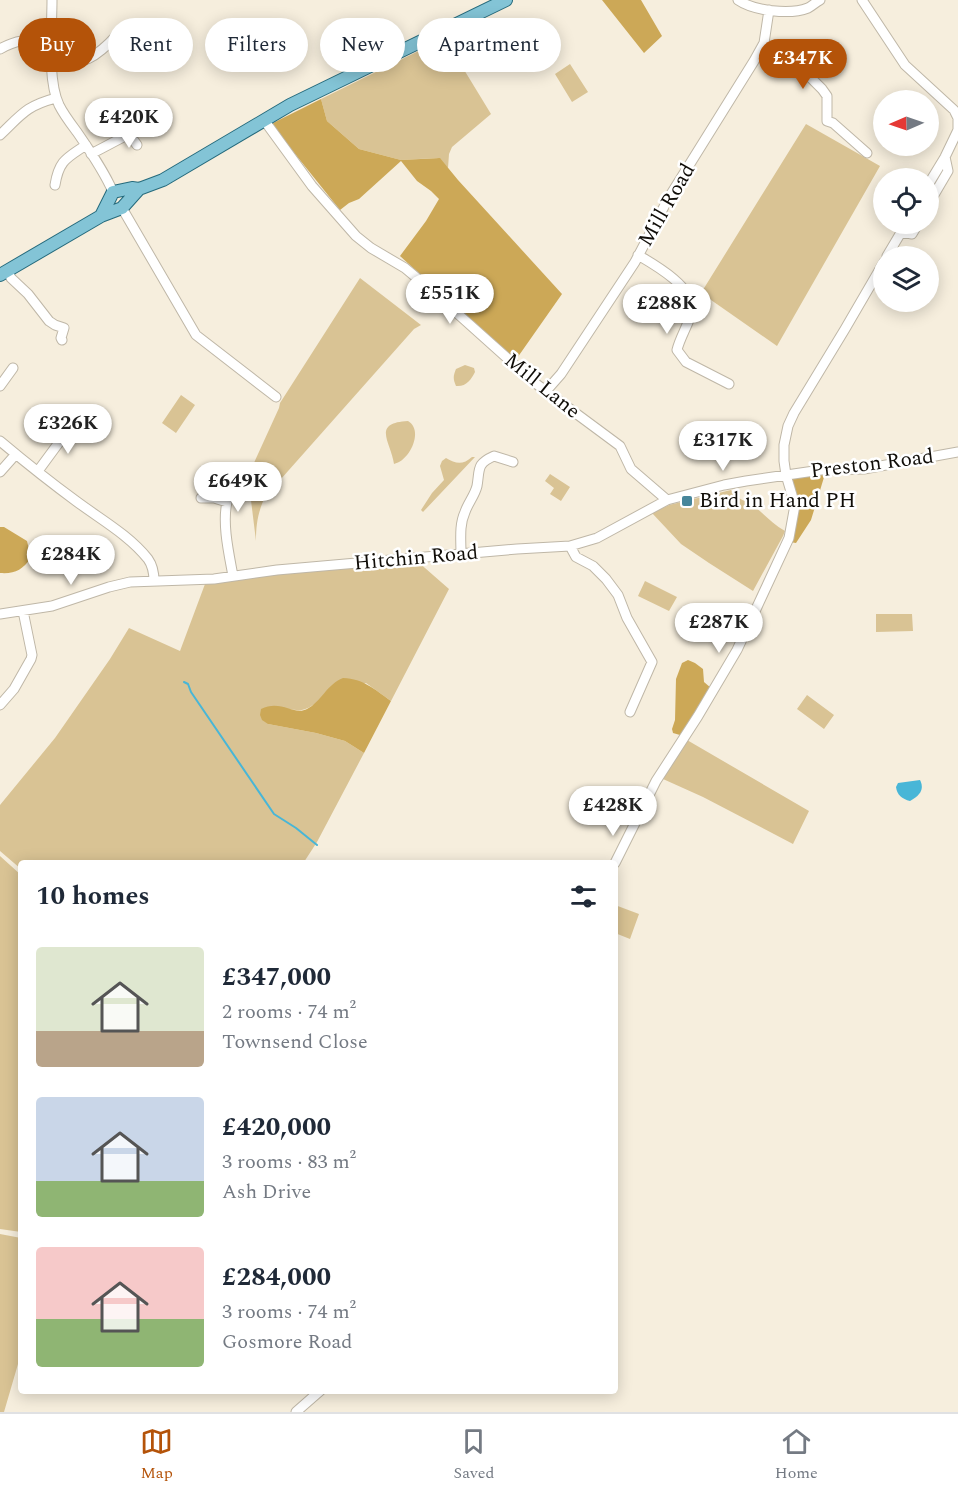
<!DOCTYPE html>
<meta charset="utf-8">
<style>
:root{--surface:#fff;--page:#f2f2f3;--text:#1f2937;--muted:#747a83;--line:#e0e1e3;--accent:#b45309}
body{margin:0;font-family:Spectral,serif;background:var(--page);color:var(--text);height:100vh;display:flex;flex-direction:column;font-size:22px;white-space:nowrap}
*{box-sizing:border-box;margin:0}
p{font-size:20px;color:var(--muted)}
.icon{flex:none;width:33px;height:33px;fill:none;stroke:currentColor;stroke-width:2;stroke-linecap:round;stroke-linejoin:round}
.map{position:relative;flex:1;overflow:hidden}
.sheet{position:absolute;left:18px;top:860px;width:600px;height:534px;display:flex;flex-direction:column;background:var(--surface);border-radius:6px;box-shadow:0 3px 15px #0003}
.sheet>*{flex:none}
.banner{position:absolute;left:18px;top:18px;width:600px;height:54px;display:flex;gap:12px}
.needle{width:39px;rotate:268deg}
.tools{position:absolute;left:873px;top:90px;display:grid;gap:12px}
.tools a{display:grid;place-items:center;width:66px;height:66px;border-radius:50%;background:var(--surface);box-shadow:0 3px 15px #0003;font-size:30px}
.price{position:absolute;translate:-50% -51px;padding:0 14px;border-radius:21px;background:#fff;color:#222;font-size:20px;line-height:39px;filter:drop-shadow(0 2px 3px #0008)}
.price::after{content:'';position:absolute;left:50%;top:36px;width:18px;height:14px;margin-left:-9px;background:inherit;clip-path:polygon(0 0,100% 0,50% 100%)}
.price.on{background:var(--accent);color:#fff}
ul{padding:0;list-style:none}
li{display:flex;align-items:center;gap:18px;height:150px;padding:0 18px}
li span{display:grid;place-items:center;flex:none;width:168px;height:120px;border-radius:6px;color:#555}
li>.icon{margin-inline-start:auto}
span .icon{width:72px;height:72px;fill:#fffc;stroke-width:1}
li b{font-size:26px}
h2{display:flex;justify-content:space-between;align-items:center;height:72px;padding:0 18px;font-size:26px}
.chip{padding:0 21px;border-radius:27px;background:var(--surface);box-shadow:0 3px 15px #0003;font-size:21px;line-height:54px}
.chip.on{background:var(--accent);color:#fff}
.dock{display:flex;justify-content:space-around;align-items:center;height:84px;border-top:2px solid var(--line);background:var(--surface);font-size:16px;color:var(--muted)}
.dock a{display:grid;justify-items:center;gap:3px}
.dock .on{color:var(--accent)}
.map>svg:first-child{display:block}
</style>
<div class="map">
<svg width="958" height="1412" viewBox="0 0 958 1412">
<rect width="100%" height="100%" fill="#f6eedd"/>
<path fill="#d9c394" d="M453 34 451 46 452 50 491 114 452 147 449 154 448 168 437 158 401 160 359 149 327 121 321 99Z
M570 64 588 92 572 102 555 74Z
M806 124 880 166 777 346 701 293Z
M360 278 421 325 414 329 265 497C258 512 256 524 256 541L248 476 279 408 280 403Z
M465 365 474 368 475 372C471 380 466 387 456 386 453 379 453 376 456 369Z
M181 395 195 405 176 433 162 423Z
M408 421C424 430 410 461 394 464 391 442 371 423 408 421Z
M472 457H475L423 512 421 510 432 493 444 480 440 466 442 461 446 458C456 464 463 465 472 457Z
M550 474 570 487 561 501 550 494 554 488 545 481Z
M731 490C736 499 747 501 755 507 765 515 773 524 785 531L783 536 753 591 709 563 681 544 652 513 669 505Z
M417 561 449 589 391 701 366 683 313 705C304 711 299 711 289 709L268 724 316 733 345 741 364 753 317 842 304 862H21V869L0 851V805L55 738 110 659 129 628 180 651 205 584 274 573Z
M645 581 677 597 669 611 638 596Z
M876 614H912L913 631 876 632Z
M807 695 834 715 824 729 797 709Z
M687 740 809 811 793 844 703 797 663 779Z
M0 856 21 875V1232L0 1229Z
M615 905 639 914 630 939 615 933Z
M0 1234 21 1238V1364H18L4 1412H0Z"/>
<path fill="#cca857" d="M602 0H641L662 36 644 53Z
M321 99 327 121 359 149 401 160 440 158 458 180 562 294 515 361 400 256 426 221 439 199 431 191 417 181 401 161 359 199 349 203 340 210 271 124Z
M825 474 811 520 796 543 790 542 796 515 790 478Z
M0 527H4L27 541 31 558C22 570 15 574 0 573Z
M688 660 695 663 703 669 704 682 711 688 680 735 673 733 672 729 675 720 676 679 682 663Z
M343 678C364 679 374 689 391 701L364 753 345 741 316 733 268 724 262 720 260 715 261 709C281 699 294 716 307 709 321 702 327 684 343 678Z"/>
<path fill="#48b6d7" d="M920 780C925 790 919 796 910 801 902 799 897 795 896 787L898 783Z"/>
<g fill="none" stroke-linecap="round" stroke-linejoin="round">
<path stroke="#48b6d7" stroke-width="2" d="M184 682 188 684 191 692 274 814 296 828 317 845"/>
<g stroke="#bfb7a7" stroke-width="11">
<path id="minor" d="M52 0C52 30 47 79 59 105 64 115 71 124 77 132 90 151 104 171 113 192
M738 0C754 11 790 15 808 8 812 6 816 2 820 0
M862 0 905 65 954 110 958 118V130L945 157 928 185
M764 43 798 65 822 89 827 96V121L833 123 867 153
M0 49C19 38 31 40 52 40
M52 65C84 64 95 59 117 35
M264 120 312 186 356 236 371 248 405 268 430 289 535 383 620 446 631 469 667 500
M129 134 137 145
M0 135C22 114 26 106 56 98
M91 154 129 134 130 120
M55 185C59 160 67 158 86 145
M928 205 948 171 945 157
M122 208 196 335 276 397
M901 232 912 234 918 224
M638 255C655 265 694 287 692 310 690 322 680 337 677 350L686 362 729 384
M887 256 906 224
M8 271 11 278 28 294 49 321 55 325 64 328 61 338 62 340
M0 386 13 368
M546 391 561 374 635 262 668 199 754 61 764 43 769 10
M0 441C25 462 50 482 76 501 100 519 129 535 148 559 153 566 154 572 154 581
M38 471 74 422
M0 472 16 454
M201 498H214L227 502C222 524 229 554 233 576
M570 546 576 557 593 566 606 579 618 595 627 618 652 662 630 712
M461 554C461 540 459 525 465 512 468 503 475 495 477 486 480 469 476 464 494 456L513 462
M0 614 52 606 109 587 130 582 214 579 277 570 517 549 570 546 597 538 667 500 724 485 746 481 821 470 864 469 958 452
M0 705 14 689 31 659 32 655 23 611
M615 863 656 781 698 716 737 650 789 538 795 505 786 475 784 461V445L788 426 794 413 845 329 884 262
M296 1412 321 1390"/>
</g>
<g stroke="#256a7c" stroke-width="14">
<path id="major" d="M101 216 113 192 132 188 139 189
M0 275 101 216 122 208 139 189 163 180 290 105 506 0"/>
</g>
<use href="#minor" stroke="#fff" stroke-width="9"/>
<use href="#major" stroke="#83c4d6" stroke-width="12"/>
</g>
<rect fill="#47869a" stroke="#fff" stroke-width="2" x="681" y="495" width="12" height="12" rx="3"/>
<g text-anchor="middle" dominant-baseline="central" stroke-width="5" stroke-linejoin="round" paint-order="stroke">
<g font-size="21" fill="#100d08" stroke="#fff">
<text transform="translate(667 205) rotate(-60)">Mill Road</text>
<text transform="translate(542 386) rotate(39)">Mill Lane</text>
<text transform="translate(872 464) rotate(-7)">Preston Road</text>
<text transform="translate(416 558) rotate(-5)">Hitchin Road</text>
</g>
<g font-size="21" fill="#100d08" stroke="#fff" text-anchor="start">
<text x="699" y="501">Bird in Hand PH</text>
</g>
</g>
</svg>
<div class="tools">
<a><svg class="needle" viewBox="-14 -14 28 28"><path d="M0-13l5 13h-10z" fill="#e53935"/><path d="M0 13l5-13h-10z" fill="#747a83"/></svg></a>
<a><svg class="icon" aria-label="locate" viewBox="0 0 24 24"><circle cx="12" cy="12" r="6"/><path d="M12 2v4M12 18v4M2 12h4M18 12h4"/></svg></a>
<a><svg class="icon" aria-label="layers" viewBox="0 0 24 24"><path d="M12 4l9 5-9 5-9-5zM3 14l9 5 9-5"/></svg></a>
</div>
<b class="price on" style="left:803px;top:90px">£347K</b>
<b class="price" style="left:129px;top:149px">£420K</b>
<b class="price" style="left:450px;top:325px">£551K</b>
<b class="price" style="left:667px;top:335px">£288K</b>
<b class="price" style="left:68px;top:455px">£326K</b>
<b class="price" style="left:723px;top:472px">£317K</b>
<b class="price" style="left:238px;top:513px">£649K</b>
<b class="price" style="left:71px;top:586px">£284K</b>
<b class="price" style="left:719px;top:654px">£287K</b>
<b class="price" style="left:613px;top:837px">£428K</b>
<div class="banner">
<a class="chip on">Buy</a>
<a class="chip">Rent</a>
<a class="chip">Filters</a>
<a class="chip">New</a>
<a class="chip">Apartment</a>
</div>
<section class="sheet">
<h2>10 homes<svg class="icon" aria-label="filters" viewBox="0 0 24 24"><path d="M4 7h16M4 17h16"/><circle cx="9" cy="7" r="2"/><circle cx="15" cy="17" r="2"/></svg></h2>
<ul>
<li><span style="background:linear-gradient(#dfe7d0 70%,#b9a48a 0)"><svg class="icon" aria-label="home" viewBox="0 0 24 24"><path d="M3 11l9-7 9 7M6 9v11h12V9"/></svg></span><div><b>£347,000</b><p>2 rooms · 74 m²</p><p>Townsend Close</p></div></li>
<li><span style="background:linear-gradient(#c9d6e8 70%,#8fb573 0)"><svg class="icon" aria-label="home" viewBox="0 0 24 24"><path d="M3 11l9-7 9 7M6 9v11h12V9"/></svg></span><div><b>£420,000</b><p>3 rooms · 83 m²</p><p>Ash Drive</p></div></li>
<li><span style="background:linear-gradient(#f6c9c9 60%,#8fb573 0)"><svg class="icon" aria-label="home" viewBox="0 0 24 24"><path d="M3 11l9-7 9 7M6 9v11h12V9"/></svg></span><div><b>£284,000</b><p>3 rooms · 74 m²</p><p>Gosmore Road</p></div></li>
</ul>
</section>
</div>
<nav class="dock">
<a class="on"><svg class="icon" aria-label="map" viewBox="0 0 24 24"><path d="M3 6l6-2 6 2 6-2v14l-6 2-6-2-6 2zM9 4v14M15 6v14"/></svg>Map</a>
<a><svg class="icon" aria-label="saved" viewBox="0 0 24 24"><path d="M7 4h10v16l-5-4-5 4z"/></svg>Saved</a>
<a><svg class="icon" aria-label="home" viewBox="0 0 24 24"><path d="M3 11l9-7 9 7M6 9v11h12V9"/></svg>Home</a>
</nav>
